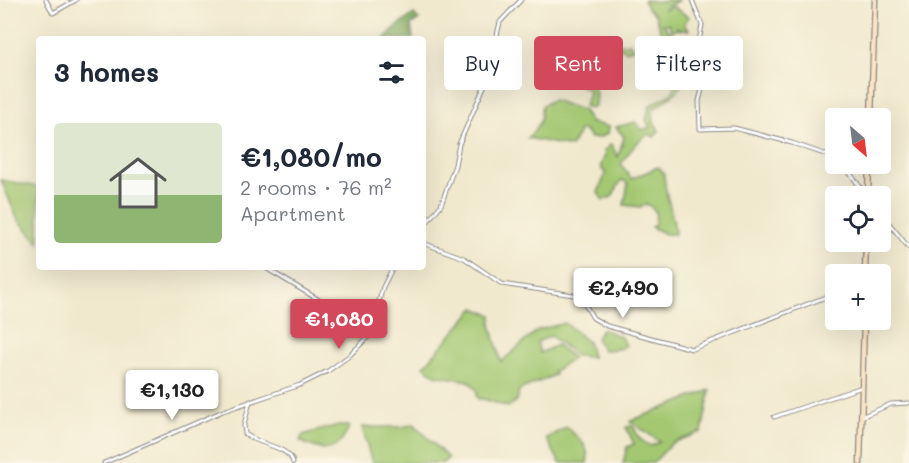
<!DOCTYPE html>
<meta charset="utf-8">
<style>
:root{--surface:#fff;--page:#f6f6f7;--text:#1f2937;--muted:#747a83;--accent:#d1495b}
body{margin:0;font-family:Mali,sans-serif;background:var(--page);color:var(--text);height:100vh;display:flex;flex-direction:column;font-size:22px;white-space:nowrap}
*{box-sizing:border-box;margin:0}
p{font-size:20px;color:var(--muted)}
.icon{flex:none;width:33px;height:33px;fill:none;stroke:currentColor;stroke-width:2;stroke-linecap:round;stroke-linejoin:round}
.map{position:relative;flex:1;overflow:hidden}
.panel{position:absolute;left:36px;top:36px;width:390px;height:234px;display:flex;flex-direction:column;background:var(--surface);border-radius:6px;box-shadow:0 6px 24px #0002}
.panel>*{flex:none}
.top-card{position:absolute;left:444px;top:36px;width:375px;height:54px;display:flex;gap:12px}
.needle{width:39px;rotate:152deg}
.buttons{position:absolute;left:825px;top:108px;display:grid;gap:12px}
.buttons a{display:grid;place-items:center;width:66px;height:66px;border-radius:6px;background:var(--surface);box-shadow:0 6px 24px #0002;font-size:30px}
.price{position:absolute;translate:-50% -51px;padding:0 14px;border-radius:6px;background:#fff;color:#222;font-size:20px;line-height:39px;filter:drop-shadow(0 2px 3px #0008)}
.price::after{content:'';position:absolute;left:50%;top:36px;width:18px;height:14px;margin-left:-9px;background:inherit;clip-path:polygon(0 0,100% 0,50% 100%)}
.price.on{background:var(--accent);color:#fff}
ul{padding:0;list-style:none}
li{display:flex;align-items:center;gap:18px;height:150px;padding:0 18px}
li span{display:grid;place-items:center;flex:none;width:168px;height:120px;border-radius:6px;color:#555}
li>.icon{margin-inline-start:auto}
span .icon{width:72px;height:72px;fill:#fffc;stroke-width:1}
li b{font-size:26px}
h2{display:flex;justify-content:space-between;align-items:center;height:72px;padding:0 18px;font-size:26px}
.pill{padding:0 21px;border-radius:6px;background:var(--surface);box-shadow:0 6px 24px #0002;font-size:21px;line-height:54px}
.pill.on{background:var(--accent);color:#fff}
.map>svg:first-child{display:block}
</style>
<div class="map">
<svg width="909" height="463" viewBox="0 0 909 463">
<rect width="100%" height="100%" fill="#fcf5e5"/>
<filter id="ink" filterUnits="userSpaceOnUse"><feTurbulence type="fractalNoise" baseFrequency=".0167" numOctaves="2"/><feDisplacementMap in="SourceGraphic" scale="12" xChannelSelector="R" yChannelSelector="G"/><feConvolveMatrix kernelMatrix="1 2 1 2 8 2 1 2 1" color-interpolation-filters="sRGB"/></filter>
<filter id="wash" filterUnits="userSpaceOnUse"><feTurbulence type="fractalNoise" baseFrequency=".008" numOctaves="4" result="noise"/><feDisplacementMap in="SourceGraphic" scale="24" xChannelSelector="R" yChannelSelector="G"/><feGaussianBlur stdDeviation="1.35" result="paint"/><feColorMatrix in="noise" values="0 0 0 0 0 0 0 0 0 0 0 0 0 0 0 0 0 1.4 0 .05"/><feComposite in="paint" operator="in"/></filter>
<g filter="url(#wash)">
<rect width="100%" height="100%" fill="#f1e9ce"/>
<path fill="#a3c871" stroke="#627556" stroke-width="1.5" d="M643 0 664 2 666 0H680L665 7 664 10 672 6 689 17 684 24 689 30H681L677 27V30L672 31 669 24H663L676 39 675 41 685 46 692 55 686 58 681 49 662 35 655 15 647 8Z
M630 43 633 49 626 51 621 48 614 56 604 52 603 54 609 73 602 75 592 54 589 53 588 64 596 94 595 106 591 108 584 106 589 92C583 84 574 84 566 79L568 73 565 66H571L567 54 573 56C585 49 594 42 607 49L616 45Z
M687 63C687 90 671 97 652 110L654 122 659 131 654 137 648 134C636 142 628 153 621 164L631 179 658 167 664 173C664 195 674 213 675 234H665L651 227 655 224 656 212 648 204 640 207 624 205 628 184 623 180 621 181 612 197 603 200 598 193 606 172 602 170 601 164 605 156 604 151 611 144 618 157 624 137 616 127 636 122 642 130 650 127 646 120 650 105 671 94Z
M553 100C564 102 571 109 582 109L590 122 609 127 607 134 598 138H590L585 131 580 130 571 147 528 138C532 133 538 127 540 121 544 108 535 107 553 100Z
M1 180 39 187V243L17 218Z
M475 308 492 315 491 325 501 362 538 330 565 323 588 342 592 357 576 356 551 336 537 342 540 353 557 345 573 358 553 372 555 375 519 390 517 401 508 407 483 399H478L476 394 478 392 469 381 435 375 424 366Z
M602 329 620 336 626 345 620 349 603 350 596 338Z
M710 390 702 432 672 443 653 463H623L627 447 634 444 626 427 633 426 640 439 650 446 660 442 630 421Z
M414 424 448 458 443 463H372L362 427H403Z
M335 426H349C340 454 323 453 300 441L303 435Z
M567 427C578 438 591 446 587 463H560L546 438Z"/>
<path fill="#82ac63" stroke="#52674f" stroke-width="1.5" d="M414 14 419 20 411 25 413 39H384L395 28Z"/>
</g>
<g filter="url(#ink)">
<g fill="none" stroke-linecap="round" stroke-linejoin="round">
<g stroke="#8a8684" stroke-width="5">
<path id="street" d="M46 0 53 13 76 0
M692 0 702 25 696 57 705 66 706 74 699 101 700 129 734 128 792 143 836 158
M843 164 867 196
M880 212 909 248
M423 227 441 205 455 165 459 144 487 80 500 22 521 0
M423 243 464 258 502 284 580 296 593 318 607 326 692 349 836 293
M264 267 371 331
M250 401 244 425 245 434C259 445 291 447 293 463
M774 417 862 387
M861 417 891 404 909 403
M104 463 223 411 300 385 328 371 349 356 369 336 383 287 393 267"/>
</g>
<g stroke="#8a8684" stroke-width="7">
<path id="secondary" d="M871 118 875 0
M868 196 869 164
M865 274 866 242
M860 463 864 320"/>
</g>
<use href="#street" stroke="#fff" stroke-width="3"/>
<use href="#secondary" stroke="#fce5c4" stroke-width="4.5"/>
</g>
</g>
</svg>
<div class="buttons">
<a><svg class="needle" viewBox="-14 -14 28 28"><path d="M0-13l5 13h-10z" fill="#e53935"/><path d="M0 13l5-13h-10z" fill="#747a83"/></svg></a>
<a><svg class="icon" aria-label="locate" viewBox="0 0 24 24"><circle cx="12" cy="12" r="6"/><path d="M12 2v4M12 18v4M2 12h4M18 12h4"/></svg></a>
<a>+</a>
</div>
<b class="price" style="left:623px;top:319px">€2,490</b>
<b class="price on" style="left:339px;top:350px">€1,080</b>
<b class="price" style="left:172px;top:421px">€1,130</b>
<div class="top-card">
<a class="pill">Buy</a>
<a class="pill on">Rent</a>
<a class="pill">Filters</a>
</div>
<section class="panel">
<h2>3 homes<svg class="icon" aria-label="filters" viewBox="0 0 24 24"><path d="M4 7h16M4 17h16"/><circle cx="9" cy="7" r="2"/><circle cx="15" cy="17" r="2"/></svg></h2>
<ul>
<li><span style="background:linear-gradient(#dfe7d0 60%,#8fb573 0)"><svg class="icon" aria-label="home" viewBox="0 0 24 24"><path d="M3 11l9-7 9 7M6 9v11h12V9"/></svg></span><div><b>€1,080/mo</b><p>2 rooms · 76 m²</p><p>Apartment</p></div></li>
</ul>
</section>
</div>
